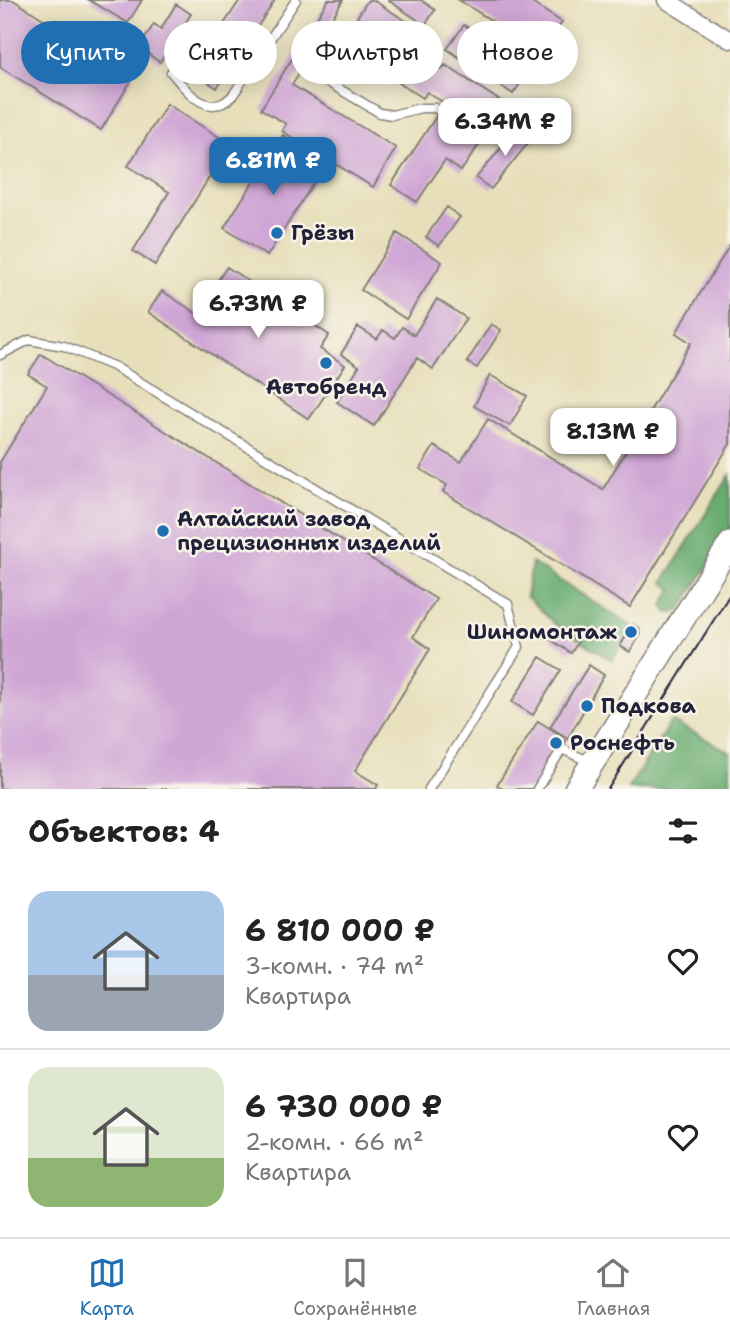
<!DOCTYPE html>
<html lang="ru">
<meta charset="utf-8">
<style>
:root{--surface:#fff;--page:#f2f2f2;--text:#222;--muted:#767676;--line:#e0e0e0;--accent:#1f6fb2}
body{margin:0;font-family:"Shantell Sans",sans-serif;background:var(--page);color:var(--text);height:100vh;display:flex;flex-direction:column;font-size:26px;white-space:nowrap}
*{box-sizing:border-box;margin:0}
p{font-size:23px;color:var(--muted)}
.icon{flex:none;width:38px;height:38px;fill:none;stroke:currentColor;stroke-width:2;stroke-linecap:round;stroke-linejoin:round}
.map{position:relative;height:789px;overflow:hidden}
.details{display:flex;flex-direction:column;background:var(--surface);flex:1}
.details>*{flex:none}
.hud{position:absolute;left:21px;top:21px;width:690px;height:63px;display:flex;gap:14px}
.price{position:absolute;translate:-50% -60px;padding:0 16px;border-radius:14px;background:#fff;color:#222;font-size:23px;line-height:46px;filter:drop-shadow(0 2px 4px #0008)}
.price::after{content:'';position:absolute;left:50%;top:42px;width:21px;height:16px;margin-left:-10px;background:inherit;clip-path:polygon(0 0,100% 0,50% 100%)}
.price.current{background:var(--accent);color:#fff}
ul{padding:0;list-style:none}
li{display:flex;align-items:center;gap:21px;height:175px;padding:0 28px}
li+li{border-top:2px solid var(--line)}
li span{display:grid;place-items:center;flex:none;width:196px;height:140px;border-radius:21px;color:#555}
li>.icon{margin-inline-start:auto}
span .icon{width:84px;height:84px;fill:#fffc;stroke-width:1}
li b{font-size:30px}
h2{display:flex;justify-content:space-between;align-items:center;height:84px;padding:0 28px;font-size:30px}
.chip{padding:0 24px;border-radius:32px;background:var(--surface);box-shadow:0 4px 18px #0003;font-size:24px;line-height:63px}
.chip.current{background:var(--accent);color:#fff}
.tab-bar{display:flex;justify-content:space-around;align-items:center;height:98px;border-top:2px solid var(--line);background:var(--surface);font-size:19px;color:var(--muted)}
.tab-bar a{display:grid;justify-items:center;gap:4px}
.tab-bar .current{color:var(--accent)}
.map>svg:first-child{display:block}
</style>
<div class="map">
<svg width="730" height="789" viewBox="0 0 730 789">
<rect width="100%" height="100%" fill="#f7f3e8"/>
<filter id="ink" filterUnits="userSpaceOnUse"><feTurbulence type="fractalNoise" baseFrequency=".0143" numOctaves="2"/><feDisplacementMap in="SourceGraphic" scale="14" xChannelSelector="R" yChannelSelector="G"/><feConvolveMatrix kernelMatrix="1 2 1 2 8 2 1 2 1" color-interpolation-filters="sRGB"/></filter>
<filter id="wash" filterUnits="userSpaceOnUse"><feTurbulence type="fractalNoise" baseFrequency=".00686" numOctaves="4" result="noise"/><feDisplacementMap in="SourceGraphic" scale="28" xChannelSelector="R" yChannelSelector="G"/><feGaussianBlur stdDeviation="1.57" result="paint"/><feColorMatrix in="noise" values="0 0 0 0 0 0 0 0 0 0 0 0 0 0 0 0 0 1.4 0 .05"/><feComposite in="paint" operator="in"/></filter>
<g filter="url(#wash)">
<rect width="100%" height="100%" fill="#e7dfba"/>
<path fill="#69ac6f" stroke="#466755" stroke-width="2" d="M730 475V531L680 610 672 613 667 612 663 605 672 589 663 582Z
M532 563 632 626 612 660 557 626 526 596Z
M671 721 730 752V789H628Z"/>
<g id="blocks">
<path fill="#cfa5d5" d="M0 0H13L134 76 101 130 0 67Z
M89 0H142L128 23Z
M240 0H275L217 88 192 72Z
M328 0H343L292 85 396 148 373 187 282 131 286 124 261 109Z
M368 0H373L425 33 413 52 441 70 445 65 505 104 488 131 427 92 423 98 370 64 377 53 351 36 362 20 357 17Z
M388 0H421L435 10 425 25Z
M459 0H527L562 22 543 53Z
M176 4 191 14 160 62 139 48 154 24 161 29Z
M464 25 530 69 513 94 447 49Z
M167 104 230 144 155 265 133 251 169 192 128 166Z
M437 115 480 143 461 171 445 160 417 202 391 185Z
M519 126 533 137 491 189 476 178Z
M283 135 307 150 300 161 319 174 267 256 224 228Z
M447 207 460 217 439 246 426 237Z
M397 233 442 262 406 319 361 290Z
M730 245V444L630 607 443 492 447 485 420 469 434 446 461 462 488 419 603 489 691 343 676 333Z
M227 267 329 335 320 349 345 365 309 419 148 312 162 291 196 313Z
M437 299 466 318 433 369 417 358 374 426 337 402 359 366 341 354 358 327 377 339 383 330 395 338 402 327 414 335Z
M491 324 501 330 477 368 467 362Z
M41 354 436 599 413 637 430 649 355 771 378 785 376 789H0V462L47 386 28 374Z
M490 375 527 396 510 426 474 406Z
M633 625 639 628 640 635 630 652 620 646Z
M557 629 578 642 571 653 550 639Z
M540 657 561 670 533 715 512 702Z
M589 665 604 675 568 738 550 727Z
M538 721 567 739 536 789H503L497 785Z"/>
</g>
</g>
<g filter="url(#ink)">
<use href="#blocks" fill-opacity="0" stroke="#84807a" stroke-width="2"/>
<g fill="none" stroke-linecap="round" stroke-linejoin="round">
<g stroke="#84807a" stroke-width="11">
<path id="lane" d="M171 72C182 85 199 110 220 104 224 103 230 98 233 95L296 0
M324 80 380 113 392 115 421 108H435L486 139
M0 355 29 340 64 346 115 367 508 604 519 647 429 789
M537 789 562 749 590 762"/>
</g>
<g stroke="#84807a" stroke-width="19">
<path id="street" d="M666 0 730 40"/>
</g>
<g stroke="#84807a" stroke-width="26">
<path id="secondary" d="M576 789 730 544"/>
</g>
<use href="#lane" stroke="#fff" stroke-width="8"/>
<use href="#street" stroke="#fff" stroke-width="16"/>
<use href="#secondary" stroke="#fff" stroke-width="23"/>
<path stroke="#22223b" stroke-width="2" d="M608 789 730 594"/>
</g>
</g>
<g fill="#1f6fb2" stroke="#f7f3e8" stroke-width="2.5">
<circle cx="277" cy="233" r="7"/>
<circle cx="326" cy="363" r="7"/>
<circle cx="163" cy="531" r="7"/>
<circle cx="631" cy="632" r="7"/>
<circle cx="587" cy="706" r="7"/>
<circle cx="556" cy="743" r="7"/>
</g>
<g text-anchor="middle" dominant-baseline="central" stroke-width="5" stroke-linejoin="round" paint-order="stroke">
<g font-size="21" font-weight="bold" fill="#22223b" stroke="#f7f3e8" text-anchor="start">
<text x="291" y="233">Грёзы</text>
<text x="326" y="387" text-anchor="middle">Автобренд</text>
<text x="177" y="519">Алтайский завод<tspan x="177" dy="24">прецизионных изделий</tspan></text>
<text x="617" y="632" text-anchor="end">Шиномонтаж</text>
<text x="601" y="706">Подкова</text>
<text x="570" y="743">Роснефть</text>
</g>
</g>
</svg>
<b class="price" style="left:505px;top:158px">6.34M ₽</b>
<b class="price current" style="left:273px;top:197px">6.81M ₽</b>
<b class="price" style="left:258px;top:340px">6.73M ₽</b>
<b class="price" style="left:613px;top:468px">8.13M ₽</b>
<div class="hud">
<a class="chip current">Купить</a>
<a class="chip">Снять</a>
<a class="chip">Фильтры</a>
<a class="chip">Новое</a>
</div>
</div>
<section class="details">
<h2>Объектов: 4<svg class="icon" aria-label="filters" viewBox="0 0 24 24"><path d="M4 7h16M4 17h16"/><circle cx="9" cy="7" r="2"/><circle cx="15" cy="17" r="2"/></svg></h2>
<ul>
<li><span style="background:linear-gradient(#a9c7e8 60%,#9aa5b1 0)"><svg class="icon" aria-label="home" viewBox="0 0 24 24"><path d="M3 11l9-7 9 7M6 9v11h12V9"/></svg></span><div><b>6 810 000 ₽</b><p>3-комн. · 74 m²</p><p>Квартира</p></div><svg class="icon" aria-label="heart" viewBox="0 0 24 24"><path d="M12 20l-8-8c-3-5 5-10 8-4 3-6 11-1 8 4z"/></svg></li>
<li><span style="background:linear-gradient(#dfe7d0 65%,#8fb573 0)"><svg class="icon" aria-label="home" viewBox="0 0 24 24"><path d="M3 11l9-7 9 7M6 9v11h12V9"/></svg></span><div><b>6 730 000 ₽</b><p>2-комн. · 66 m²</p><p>Квартира</p></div><svg class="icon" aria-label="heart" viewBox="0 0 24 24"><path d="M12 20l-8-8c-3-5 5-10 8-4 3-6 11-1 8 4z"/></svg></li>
</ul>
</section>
<nav class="tab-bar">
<a class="current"><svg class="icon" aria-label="map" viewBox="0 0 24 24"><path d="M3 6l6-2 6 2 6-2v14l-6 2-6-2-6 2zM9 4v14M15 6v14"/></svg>Карта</a>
<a><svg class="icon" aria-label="saved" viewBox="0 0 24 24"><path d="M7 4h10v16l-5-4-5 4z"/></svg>Сохранённые</a>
<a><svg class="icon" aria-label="home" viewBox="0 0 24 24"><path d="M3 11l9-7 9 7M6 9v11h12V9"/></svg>Главная</a>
</nav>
